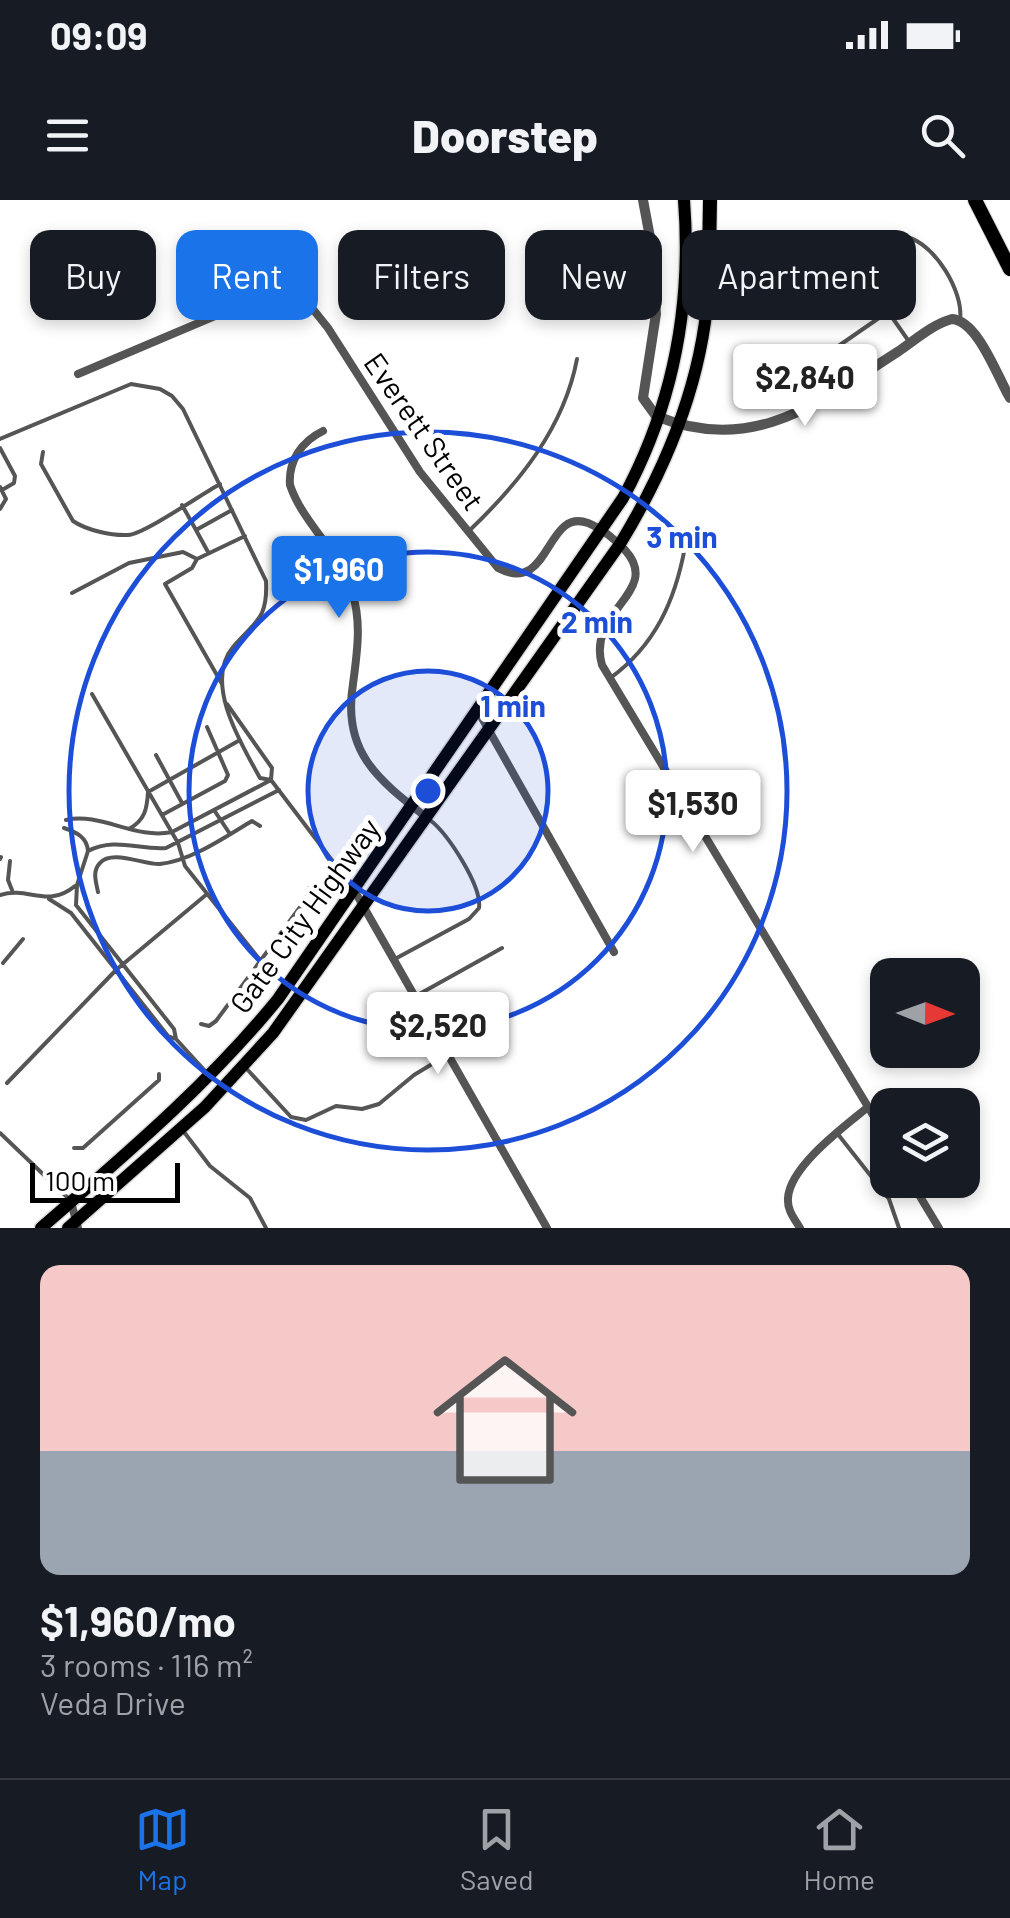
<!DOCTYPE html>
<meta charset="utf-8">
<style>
:root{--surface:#171b24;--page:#20242c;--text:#f1f3f6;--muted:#9ea1a6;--line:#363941;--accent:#1a73e8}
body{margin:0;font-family:Barlow,sans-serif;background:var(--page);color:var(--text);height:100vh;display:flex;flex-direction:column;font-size:38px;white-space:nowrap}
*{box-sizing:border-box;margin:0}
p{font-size:32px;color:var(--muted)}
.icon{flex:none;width:55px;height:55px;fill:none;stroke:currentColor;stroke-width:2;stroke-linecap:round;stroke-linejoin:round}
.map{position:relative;height:1028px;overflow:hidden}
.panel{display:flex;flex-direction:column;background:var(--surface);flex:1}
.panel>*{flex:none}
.guide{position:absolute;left:30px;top:30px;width:950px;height:90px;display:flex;gap:20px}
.needle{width:65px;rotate:91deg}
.buttons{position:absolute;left:870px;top:758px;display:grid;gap:20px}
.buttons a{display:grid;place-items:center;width:110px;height:110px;border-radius:20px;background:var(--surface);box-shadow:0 5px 15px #0003;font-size:50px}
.scale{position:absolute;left:30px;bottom:25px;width:150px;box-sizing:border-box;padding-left:10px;border:5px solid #000;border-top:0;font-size:28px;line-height:35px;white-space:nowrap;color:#000;-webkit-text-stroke:8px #fff;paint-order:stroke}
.price{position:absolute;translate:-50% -85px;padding:0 22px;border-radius:10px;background:#fff;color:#222;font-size:32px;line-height:65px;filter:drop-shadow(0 2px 5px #0008)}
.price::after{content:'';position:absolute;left:50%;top:60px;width:30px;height:22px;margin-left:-15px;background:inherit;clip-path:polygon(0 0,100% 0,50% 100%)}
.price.selected{background:var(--accent);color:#fff}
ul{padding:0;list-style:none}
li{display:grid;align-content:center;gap:20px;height:530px;padding:0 40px}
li+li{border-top:2px solid var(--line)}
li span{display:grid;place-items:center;height:310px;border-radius:20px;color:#555}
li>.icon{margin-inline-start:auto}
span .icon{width:180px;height:180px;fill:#fffc;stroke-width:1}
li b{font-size:42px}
.chip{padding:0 35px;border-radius:20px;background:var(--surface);box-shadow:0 5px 15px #0003;font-size:35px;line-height:90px}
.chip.selected{background:var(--accent);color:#fff}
.status{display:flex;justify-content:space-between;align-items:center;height:70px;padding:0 50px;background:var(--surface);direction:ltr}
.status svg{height:28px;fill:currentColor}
header{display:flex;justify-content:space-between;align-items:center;height:130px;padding:0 40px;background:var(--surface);font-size:45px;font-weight:800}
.dock{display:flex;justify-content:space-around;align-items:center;height:140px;border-top:2px solid var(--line);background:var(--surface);font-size:28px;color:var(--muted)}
.dock a{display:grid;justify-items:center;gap:5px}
.dock .selected{color:var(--accent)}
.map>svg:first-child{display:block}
</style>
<div class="status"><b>09:09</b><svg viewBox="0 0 49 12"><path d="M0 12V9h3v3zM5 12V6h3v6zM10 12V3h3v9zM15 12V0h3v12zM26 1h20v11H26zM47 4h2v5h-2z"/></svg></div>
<header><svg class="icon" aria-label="menu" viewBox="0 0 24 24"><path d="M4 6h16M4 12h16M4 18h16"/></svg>Doorstep<svg class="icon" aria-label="search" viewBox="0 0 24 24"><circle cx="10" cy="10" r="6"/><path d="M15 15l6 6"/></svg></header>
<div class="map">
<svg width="1010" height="1028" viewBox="0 0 1010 1028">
<rect width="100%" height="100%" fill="#fff"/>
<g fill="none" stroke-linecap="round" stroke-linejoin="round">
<g stroke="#dbdbdb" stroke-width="15">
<path id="primary" d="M41 1028C125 955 208 885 278 799L623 298C673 206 692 104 684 0
M68 1028 205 907 273 833 620 344C673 257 712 156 709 52"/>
</g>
<g stroke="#dbdbdb" stroke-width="16">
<path id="motorway" d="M975 0 1010 69
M709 58 710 0"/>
</g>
<path stroke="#555" stroke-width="4" d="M882 53 907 37C935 44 964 92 960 120
M759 112 848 54 910 143
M851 181 837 147 889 111
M0 239 131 184 160 189 172 196 183 209 266 381C268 420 255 421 233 447 203 483 242 545 260 578L271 580 350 684
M0 248 15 276 14 283 2 290
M43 252 41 264 73 321C86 330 112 336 128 335 144 334 202 294 220 284
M0 287 6 299 0 309
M182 305 196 330 232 310
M196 330 208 352
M470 330C519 283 564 228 577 159
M72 393 129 363 183 352 197 359
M609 479C655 446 675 401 685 347
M222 484 165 384 192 368 197 359 245 336
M92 494 178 643 185 666 260 760
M227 504 272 568 271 580
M156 555 182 603
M214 610 230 634
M162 615 225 581 228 575 207 527
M66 620C101 612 135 640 172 632L271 580
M64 628C76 632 87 637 88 651
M129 629C145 620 147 609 148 592L240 540
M0 659 1 657
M10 661 8 680 12 690
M98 692C96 682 92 671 100 663 112 649 144 665 160 664 191 661 225 637 252 621L260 626
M0 695C29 686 47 709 75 686
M49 699 71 713 168 836 176 839 207 873
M393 760 469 719 479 708C482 686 448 634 430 620
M3 763 23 739
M414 797 502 748
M201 824 209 826 216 821 306 699 309 688
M176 839 174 829 76 705 77 685 88 651C115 637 138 650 166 648L279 590
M245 867 291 917 306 920 336 906 362 909 379 904 414 875 447 855
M7 883 116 770 207 694
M184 932 210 966 250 998 266 1028
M0 933 68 998
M837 933 889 999 899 1028
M74 948H83L159 880V874"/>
<path stroke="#555" stroke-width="8" d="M78 174 281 88H296L328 128 420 272 498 368C551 396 545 307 588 323 601 328 616 340 625 350 663 392 586 410 602 465L888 940
M323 231C302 241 288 261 290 285 303 324 340 351 352 392 362 422 357 453 353 484 342 551 377 579 426 617
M478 511 614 752
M354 690 547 1028
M910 980 939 1028
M71 1002 78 1028
M800 1028C794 1018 787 1010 788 998 790 966 845 926 868 907"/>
<path stroke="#555" stroke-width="10" d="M643 0 652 48 656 114 643 198 656 216C754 256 819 202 899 151 915 140 933 124 952 119 978 121 997 176 1010 198"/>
<use href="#primary" stroke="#000" stroke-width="12"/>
<use href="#motorway" stroke="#000" stroke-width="14"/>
</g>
<circle cx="428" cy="591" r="120" fill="#1d4ed8" fill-opacity=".12"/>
<g fill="none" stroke="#1d4ed8" stroke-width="5">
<circle cx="428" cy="591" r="120"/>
<circle cx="428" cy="591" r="239"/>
<circle cx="428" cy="591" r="359"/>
</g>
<g text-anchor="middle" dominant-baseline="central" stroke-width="10" stroke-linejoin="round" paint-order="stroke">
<g font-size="30" fill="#000" stroke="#fff">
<text transform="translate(425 231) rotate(55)">Everett Street</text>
<text transform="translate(304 715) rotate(-54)">Gate City Highway</text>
</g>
</g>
<circle cx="428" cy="591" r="15" fill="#1d4ed8" stroke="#fff" stroke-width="5"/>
<g font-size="30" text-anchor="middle" font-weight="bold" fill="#1d4ed8" stroke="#fff" stroke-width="10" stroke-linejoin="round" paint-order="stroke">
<text x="682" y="348">3 min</text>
<text x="597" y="433">2 min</text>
<text x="513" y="517">1 min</text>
</g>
</svg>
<div class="buttons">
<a><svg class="needle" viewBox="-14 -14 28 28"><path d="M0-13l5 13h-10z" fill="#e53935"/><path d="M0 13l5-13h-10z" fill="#9ea1a6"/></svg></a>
<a><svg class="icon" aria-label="layers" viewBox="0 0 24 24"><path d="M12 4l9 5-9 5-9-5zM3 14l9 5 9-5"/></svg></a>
</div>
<div class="scale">100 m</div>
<b class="price" style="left:805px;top:229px">$2,840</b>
<b class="price selected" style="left:339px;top:421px">$1,960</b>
<b class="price" style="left:693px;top:655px">$1,530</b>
<b class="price" style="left:438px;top:877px">$2,520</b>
<div class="guide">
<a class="chip">Buy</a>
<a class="chip selected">Rent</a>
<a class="chip">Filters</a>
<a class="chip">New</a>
<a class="chip">Apartment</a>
</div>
</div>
<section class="panel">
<ul>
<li><span style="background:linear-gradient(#f6c9c9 60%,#9aa5b1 0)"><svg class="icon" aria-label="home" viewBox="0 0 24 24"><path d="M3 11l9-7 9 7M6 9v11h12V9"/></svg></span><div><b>$1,960/mo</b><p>3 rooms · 116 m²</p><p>Veda Drive</p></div></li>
</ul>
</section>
<nav class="dock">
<a class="selected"><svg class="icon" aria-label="map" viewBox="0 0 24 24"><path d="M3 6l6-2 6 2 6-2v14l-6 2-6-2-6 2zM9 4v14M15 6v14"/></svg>Map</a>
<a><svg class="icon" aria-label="saved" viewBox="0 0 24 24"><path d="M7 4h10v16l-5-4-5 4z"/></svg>Saved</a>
<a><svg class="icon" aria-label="home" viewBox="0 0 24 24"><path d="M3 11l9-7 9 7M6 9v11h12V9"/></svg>Home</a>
</nav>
